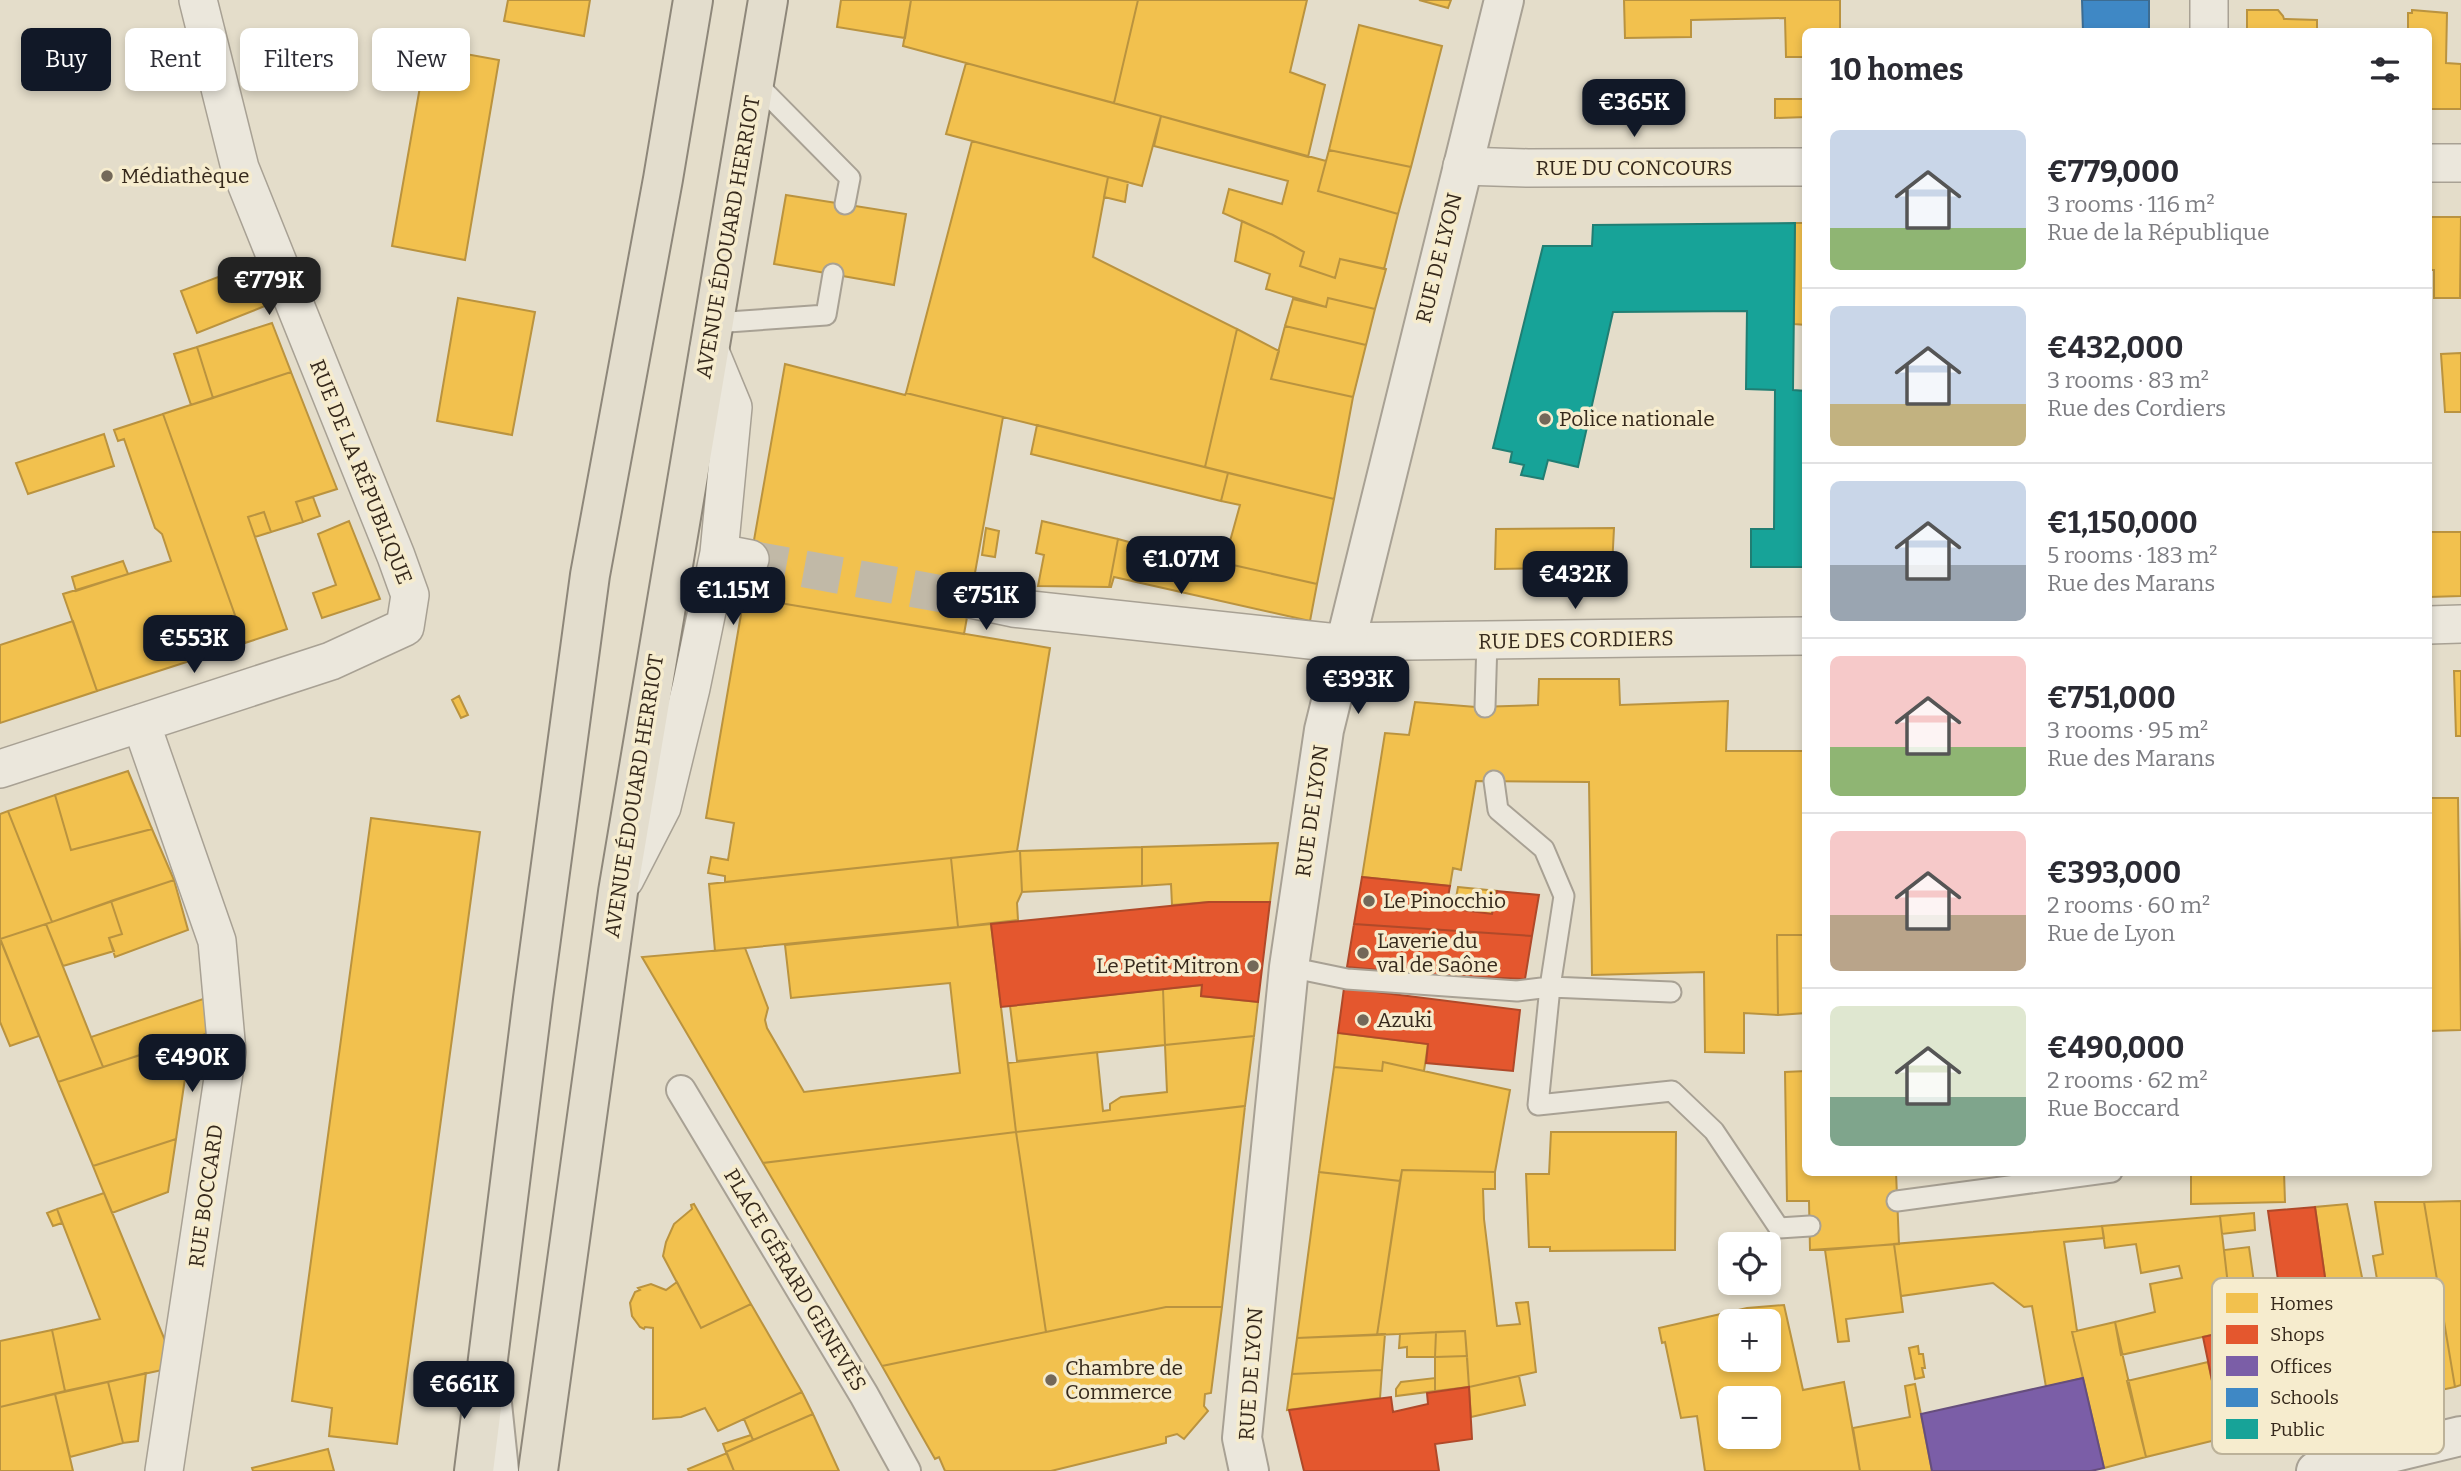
<!DOCTYPE html>
<meta charset="utf-8">
<style>
:root{--surface:#fff;--page:#f7f7f7;--text:#2b2b33;--muted:#7c7c81;--line:#e1e1e2;--accent:#111827}
body{margin:0;font-family:Bitter,serif;background:var(--page);color:var(--text);height:100vh;display:flex;flex-direction:column;font-size:26px;white-space:nowrap}
*{box-sizing:border-box;margin:0}
p{font-size:23px;color:var(--muted)}
.icon{flex:none;width:38px;height:38px;fill:none;stroke:currentColor;stroke-width:2;stroke-linecap:round;stroke-linejoin:round}
.map{position:relative;flex:1;overflow:hidden}
.drawer{position:absolute;left:1802px;top:28px;width:630px;height:1148px;display:flex;flex-direction:column;background:var(--surface);border-radius:10px;box-shadow:0 4px 10px #0003}
.drawer>*{flex:none}
.top-card{position:absolute;left:21px;top:28px;width:665px;height:63px;display:flex;gap:14px}
.buttons{position:absolute;left:1718px;top:1232px;display:grid;gap:14px}
.buttons a{display:grid;place-items:center;width:63px;height:63px;border-radius:10px;background:var(--surface);box-shadow:0 4px 10px #0003;font-size:35px}
.price{position:absolute;translate:-50% -60px;padding:0 16px;border-radius:14px;background:var(--accent);color:#fff;font-size:23px;line-height:46px;filter:drop-shadow(0 2px 4px #0008)}
.price::after{content:'';position:absolute;left:50%;top:42px;width:21px;height:16px;margin-left:-10px;background:inherit;clip-path:polygon(0 0,100% 0,50% 100%)}
.price.on{background:#222;color:#fff}
ul{padding:0;list-style:none}
li{display:flex;align-items:center;gap:21px;height:175px;padding:0 28px}
li+li{border-top:2px solid var(--line)}
li span{display:grid;place-items:center;flex:none;width:196px;height:140px;border-radius:10px;color:#555}
li>.icon{margin-inline-start:auto}
span .icon{width:84px;height:84px;fill:#fffc;stroke-width:1}
li b{font-size:30px}
h2{display:flex;justify-content:space-between;align-items:center;height:84px;padding:0 28px;font-size:30px}
.pill{padding:0 24px;border-radius:10px;background:var(--surface);box-shadow:0 4px 10px #0003;font-size:24px;line-height:63px}
.pill.on{background:var(--accent);color:#fff}
.map>svg:first-child{display:block}
</style>
<div class="map">
<svg width="2461" height="1471" viewBox="0 0 2461 1471">
<rect width="100%" height="100%" fill="#e4ddca"/>
<path fill="#f2c14e" stroke="#ba933f" stroke-width="2" fill-rule="evenodd" d="M508 0H590L584 36 504 21Z
M841 0H911L905 38 837 27Z
M911 0H1138L1114 103 903 46Z
M1138 0H1307L1290 72 1325 85 1308 157 1114 103Z
M1419 0H1451L1448 8Z
M1624 0H1840V32H1806V57H1786L1785 18 1691 20V37L1625 38Z
M2247 10H2278L2283 16 2284 19 2317 20V32H2247Z
M2412 10 2447 13 2446 63 2461 64V109H2429V32H2408V13H2412Z
M1359 25 1442 46 1411 167 1329 150Z
M427 47 499 60 465 260 392 246Z
M966 63 1161 116 1142 186 946 134Z
M1806 97V117L1775 118V99H1805Z
M1161 116 1326 161 1318 191 1398 214 1384 269 1340 259 1335 278 1300 266 1304 252 1273 235 1223 213 1229 189 1282 204 1288 181 1154 146Z
M972 141 1108 177 1093 257 1237 329 1205 467 906 393Z
M1329 150 1411 167 1398 214 1318 191Z
M1108 177 1128 182 1125 202 1104 197Z
M786 195 906 214 894 285 774 264Z
M2429 217H2461L2460 298H2434V270H2429Z
M1242 221 1273 235 1304 252 1300 266 1335 278 1340 259 1386 269 1375 309 1328 298 1326 307 1266 289 1270 274 1235 261Z
M1795 223H1806V325L1794 324Z
M250 265 265 306 197 333 181 291Z
M458 298 535 312 512 435 437 421Z
M1328 298 1375 309 1366 345 1285 326 1293 299 1326 307Z
M272 323 291 372 213 398 197 347Z
M1285 326 1366 345 1353 397 1271 379Z
M1237 329 1279 351 1271 379 1353 397 1334 499 1205 467Z
M197 347 213 398 191 405 174 354Z
M2461 353V412H2445L2441 354Z
M785 364 905 395 906 393 1003 417 964 634 744 597Z
M291 372 337 489 296 502 303 522 271 532 264 512 248 517 287 629 245 643 163 414Z
M163 414 245 643 97 691 63 594 171 561 162 534 155 528 124 439 118 441 114 430Z
M1037 425 1228 473 1221 501 1031 454Z
M104 434 114 466 28 494 16 463Z
M1228 473 1334 499 1317 584 1224 563 1240 505 1221 501Z
M313 497 320 516 303 522 296 502Z
M264 512 271 532 255 537 248 517Z
M349 521 380 599 322 618 313 593 336 585 318 534Z
M1042 521 1118 539 1109 587 1038 586 1044 555 1036 553Z
M986 528 999 531 995 557 982 555Z
M1614 528 1612 567 1495 569 1496 529Z
M2429 532H2461V596L2429 597Z
M1118 539 1129 542 1127 551 1191 565 1190 569 1221 576 1224 563 1317 584 1310 621 1114 577 1111 587H1109Z
M123 561 128 574 76 591 72 577Z
M744 597 1050 648 1017 851 725 882V876L708 873 711 857 728 860 734 823 706 818Z
M73 621 97 691 0 723V645Z
M2454 671H2461V736H2456Z
M1539 679H1619L1620 705 1728 701 1726 751H1806V935H1777L1778 1015 1744 1013V1053L1705 1052 1704 972 1592 975 1589 782 1476 781 1461 870 1453 868 1450 886 1362 877 1385 733 1409 735 1415 702 1476 707 1538 705Z
M459 696 468 715 461 718 452 700Z
M128 771 152 829 71 850 55 795Z
M55 795 71 850 152 829 174 880 52 922 8 811Z
M2429 798H2458L2461 1030 2429 1031Z
M8 811 52 922 0 939V814Z
M371 818 480 832 397 1444 329 1436 332 1408 292 1401Z
M1278 843 1270 902H1209L1172 905 1171 884 1142 886V847Z
M1142 847V886L1022 892 1020 851Z
M1017 851H1020L1022 892 1017 903 1018 920 958 927 951 858Z
M951 858 958 927 715 951 709 884Z
M174 880 188 930 115 957 109 938 122 934 111 901Z
M1458 887 1497 891 1492 914 1454 909Z
M111 901 122 934 109 938 114 951 63 966 46 924Z
M46 924 103 1067 58 1082 0 939Z
M991 924 1016 1132 763 1163 642 957 745 948 768 1008 765 1020 767 1028 804 1092 960 1073 950 983 791 998 785 945Z
M1777 935H1806V1013L1778 1015Z
M0 938 39 1036 10 1046 0 1022Z
M1202 985 1201 996 1258 1002 1254 1036 1165 1045 1163 989Z
M1163 989 1165 1045 1017 1061 1010 1006Z
M206 998 215 1031 103 1067 91 1037Z
M1338 1033 1428 1044 1424 1071 1383 1062 1382 1071 1334 1067Z
M1254 1036 1245 1106 1016 1132 1008 1063 1097 1052 1103 1111 1110 1110V1104L1121 1097 1167 1092 1165 1045Z
M191 1038 176 1139 93 1166 58 1082Z
M1383 1062 1510 1090 1495 1172 1402 1170 1400 1181 1319 1172 1334 1067 1382 1071Z
M1806 1071V1172H1896L1899 1244 1810 1250 1809 1201H1787L1785 1072Z
M1245 1106 1222 1307H1166L1046 1332 1016 1132Z
M1016 1132 1046 1332 882 1366 763 1163Z
M1551 1132H1676L1675 1250 1550 1251V1247H1529L1526 1174H1549Z
M176 1139 168 1192 112 1213 93 1166Z
M1402 1170 1495 1172V1189H1483L1484 1219 1497 1326 1520 1324 1516 1303 1528 1302 1536 1372 1469 1387 1465 1331 1377 1335Z
M1319 1172 1400 1181 1377 1335 1297 1338Z
M2191 1172H2284L2285 1202 2191 1204Z
M104 1193 176 1367 65 1391 52 1330 100 1319 57 1209Z
M2461 1201V1385L2455 1387 2424 1202Z
M2375 1202H2424L2455 1387 2344 1411 2315 1207 2347 1204 2365 1292 2356 1294 2365 1338 2398 1331 2390 1289 2379 1291 2373 1256 2383 1254Z
M694 1204 751 1304 701 1328 663 1256 666 1242 674 1224 692 1209 691 1205Z
M57 1209 62 1223 53 1226 47 1213Z
M2254 1213 2255 1230 2222 1234 2220 1216Z
M2220 1216 2229 1294 2226 1293 2212 1302 2216 1334 2121 1355 2115 1322 2155 1312 2150 1284 2182 1278 2179 1266 2141 1273 2136 1244 2105 1248 2102 1226Z
M2102 1226 2104 1238 2064 1242 2077 1331 2072 1332 2083 1378 2046 1387 2032 1306 2024 1307 1993 1283 1901 1296 1894 1244Z
M1894 1244 1903 1312 1846 1319 1849 1341 1838 1342 1825 1250Z
M2249 1247 2255 1290 2229 1294 2224 1250Z
M677 1282 701 1328 751 1304 802 1392 718 1431 705 1408 681 1417 653 1419V1328L645 1327 644 1329 640 1327 632 1316 630 1303 635 1292 640 1290 638 1288 651 1284 666 1290Z
M1784 1305 1803 1390 1844 1382 1860 1471H1705L1697 1416 1681 1418 1665 1342 1662 1343 1659 1328 1747 1308ZM1731 1321H1769V1360H1731ZM1731 1398H1769V1437H1731Z
M1166 1307H1222L1211 1393 1205 1394 1204 1406 1208 1411 1184 1439 1177 1434 1166 1437V1443L1051 1471H945L939 1457 935 1459 882 1366Z
M2115 1322 2146 1457 2104 1468 2072 1332Z
M52 1330 65 1391 0 1407V1341Z
M1465 1331 1467 1356 1435 1357 1436 1332Z
M1436 1332 1435 1357H1407V1347L1399 1348 1400 1334Z
M1385 1334 1382 1370 1292 1374 1297 1338Z
M1918 1346 1919 1354H1923L1925 1368H1922L1924 1377 1915 1379 1909 1348Z
M1467 1356 1469 1387 1435 1391V1357Z
M2208 1362 2224 1438 2146 1457 2127 1381Z
M1382 1370 1380 1398 1287 1410 1292 1374Z
M146 1373 138 1441 123 1443 108 1382Z
M1519 1376 1525 1405 1471 1417 1469 1387Z
M1435 1378V1391L1396 1396V1389L1401 1382Z
M108 1382 123 1443 70 1457 55 1394Z
M1915 1384 1932 1471H1860L1853 1428 1910 1417 1905 1386Z
M802 1392 813 1414 753 1440 744 1419Z
M55 1394 73 1471H0V1407Z
M813 1414 839 1471H734L726 1452Z
M751 1435 753 1440 726 1452 723 1444Z
M328 1449 334 1471H253L252 1468Z
M727 1453 734 1471H689L688 1469Z"/>
<path fill="#e4572e" stroke="#b04929" stroke-width="2" d="M1362 877 1450 886 1446 908 1492 914 1497 891 1539 895 1532 936 1354 924Z
M1209 902H1270L1258 1002 1201 996 1202 985 1001 1007 991 924Z
M1354 924 1532 936 1525 979 1435 975 1347 967Z
M1344 988 1520 1010 1513 1071 1426 1063 1428 1044 1338 1033Z
M2315 1207 2344 1411 2224 1438 2203 1337 2216 1334 2227 1340 2285 1328 2268 1211Z
M1469 1387 1472 1439 1435 1444 1439 1471H1304L1289 1410 1391 1397 1393 1412 1428 1404 1427 1393Z"/>
<path fill="#7b5ea7" stroke="#664e7d" stroke-width="2" d="M2083 1378 2104 1468 2091 1471H1932L1921 1414Z"/>
<path fill="#3f88c5" stroke="#3c6c92" stroke-width="2" d="M2082 0H2149V32H2083Z"/>
<path fill="#17a398" stroke="#207e73" stroke-width="2" d="M1795 223 1793 390 1806 391V567H1751V529H1774L1775 390 1746 389 1747 311 1613 312 1578 467 1548 460 1543 479 1521 475 1524 465 1510 462 1512 452 1493 448 1543 246H1592L1593 225Z"/>
<g fill="none" stroke-linecap="round" stroke-linejoin="round">
<path stroke="#c1b9a7" stroke-width="37" stroke-dasharray="37 18" stroke-linecap="butt" d="M750 559 970 599"/>
<g stroke="#a8a194" stroke-width="23">
<path id="service" d="M755 82 850 178 845 204
M714 323 826 315 833 274
M1485 707 1487 641
M1494 781 1498 810 1544 849 1564 896 1550 987 1538 1105 1672 1091 1714 1131 1779 1228 1810 1226
M1289 967 1347 979 1517 991 1550 987 1671 992
M1897 1201 2112 1172"/>
</g>
<g stroke="#a8a194" stroke-width="32">
<path id="pedestrian" d="M681 1090 864 1395 906 1471"/>
</g>
<g stroke="#a8a194" stroke-width="40">
<path id="minor" d="M2209 0V32
M2429 163H2461
M1462 166 1528 168 1806 167
M719 553 750 559
M970 599 1013 608 1328 642 1806 636
M2429 625 2461 624
M141 723 217 941 227 1052 164 1471
M0 769 331 661 405 627 410 595 396 556 240 168 198 0
M625 879 662 807 691 688 719 553 733 407 709 349"/>
</g>
<g stroke="#a8a194" stroke-width="42">
<path id="tertiary" d="M491 1394 499 1471
M1249 1471 1242 1438 1289 967 1324 730 1504 0
M2316 1471 2461 1436"/>
</g>
<g stroke="#8e877a" stroke-width="42">
<path id="primary" d="M474 1471 533 998 590 575 663 179 693 0
M538 1471 618 892 768 0"/>
</g>
<use href="#service" stroke="#ebe7dc" stroke-width="19"/>
<use href="#pedestrian" stroke="#ebe7dc" stroke-width="28"/>
<use href="#minor" stroke="#ebe7dc" stroke-width="37"/>
<use href="#tertiary" stroke="#ebe7dc" stroke-width="38"/>
<use href="#primary" stroke="#e3ddcd" stroke-width="38"/>
</g>
<g fill="#736859" stroke="#f6ecce" stroke-width="2.5">
<circle cx="107" cy="176" r="7"/>
<circle cx="1545" cy="419" r="7"/>
<circle cx="1369" cy="901" r="7"/>
<circle cx="1363" cy="953" r="7"/>
<circle cx="1253" cy="966" r="7"/>
<circle cx="1363" cy="1020" r="7"/>
<circle cx="1051" cy="1380" r="7"/>
</g>
<g text-anchor="middle" dominant-baseline="central" stroke-width="7" stroke-linejoin="round" paint-order="stroke">
<g font-size="21" fill="#36291c" stroke="#f6ecce">
<text x="1634" y="168">RUE DU CONCOURS</text>
<text transform="translate(728 237) rotate(-80)">AVENUE ÉDOUARD HERRIOT</text>
<text transform="translate(1439 258) rotate(-76)">RUE DE LYON</text>
<text transform="translate(361 472) rotate(68)">RUE DE LA RÉPUBLIQUE</text>
<text transform="translate(1576 640) rotate(-1)">RUE DES CORDIERS</text>
<text transform="translate(634 796) rotate(-81)">AVENUE ÉDOUARD HERRIOT</text>
<text transform="translate(1312 811) rotate(-82)">RUE DE LYON</text>
<text transform="translate(206 1196) rotate(-82)">RUE BOCCARD</text>
<text transform="translate(795 1280) rotate(59)">PLACE GÉRARD GENEVÈS</text>
<text transform="translate(1251 1374) rotate(-86)">RUE DE LYON</text>
</g>
<g font-size="21" fill="#36291c" stroke="#f6ecce" text-anchor="start">
<text x="121" y="176">Médiathèque</text>
<text x="1559" y="419">Police nationale</text>
<text x="1383" y="901">Le Pinocchio</text>
<text x="1377" y="941">Laverie du<tspan x="1377" dy="24">val de Saône</tspan></text>
<text x="1239" y="966" text-anchor="end">Le Petit Mitron</text>
<text x="1377" y="1020">Azuki</text>
<text x="1065" y="1368">Chambre de<tspan x="1065" dy="24">Commerce</tspan></text>
</g>
</g>
<rect x="2212" y="1278" width="232" height="176" rx="10" fill="#f6ecce" stroke="#bcb299" stroke-width="2"/>
<rect x="2226" y="1293" width="32" height="20" fill="#f2c14e"/>
<rect x="2226" y="1325" width="32" height="19" fill="#e4572e"/>
<rect x="2226" y="1356" width="32" height="20" fill="#7b5ea7"/>
<rect x="2226" y="1388" width="32" height="19" fill="#3f88c5"/>
<rect x="2226" y="1419" width="32" height="20" fill="#17a398"/>
<g font-size="19" fill="#36291c">
<text x="2270" y="1310">Homes</text>
<text x="2270" y="1341">Shops</text>
<text x="2270" y="1373">Offices</text>
<text x="2270" y="1404">Schools</text>
<text x="2270" y="1436">Public</text>
</g>
</svg>
<div class="buttons">
<a><svg class="icon" aria-label="locate" viewBox="0 0 24 24"><circle cx="12" cy="12" r="6"/><path d="M12 2v4M12 18v4M2 12h4M18 12h4"/></svg></a>
<a>+</a>
<a>−</a>
</div>
<b class="price" style="left:1634px;top:139px">€365K</b>
<b class="price on" style="left:269px;top:317px">€779K</b>
<b class="price" style="left:1181px;top:596px">€1.07M</b>
<b class="price" style="left:1575px;top:611px">€432K</b>
<b class="price" style="left:733px;top:627px">€1.15M</b>
<b class="price" style="left:986px;top:632px">€751K</b>
<b class="price" style="left:194px;top:675px">€553K</b>
<b class="price" style="left:1358px;top:716px">€393K</b>
<b class="price" style="left:192px;top:1094px">€490K</b>
<b class="price" style="left:464px;top:1421px">€661K</b>
<div class="top-card">
<a class="pill on">Buy</a>
<a class="pill">Rent</a>
<a class="pill">Filters</a>
<a class="pill">New</a>
</div>
<section class="drawer">
<h2>10 homes<svg class="icon" aria-label="filters" viewBox="0 0 24 24"><path d="M4 7h16M4 17h16"/><circle cx="9" cy="7" r="2"/><circle cx="15" cy="17" r="2"/></svg></h2>
<ul>
<li><span style="background:linear-gradient(#c9d6e8 70%,#8fb573 0)"><svg class="icon" aria-label="home" viewBox="0 0 24 24"><path d="M3 11l9-7 9 7M6 9v11h12V9"/></svg></span><div><b>€779,000</b><p>3 rooms · 116 m²</p><p>Rue de la République</p></div></li>
<li><span style="background:linear-gradient(#c9d6e8 70%,#c2b280 0)"><svg class="icon" aria-label="home" viewBox="0 0 24 24"><path d="M3 11l9-7 9 7M6 9v11h12V9"/></svg></span><div><b>€432,000</b><p>3 rooms · 83 m²</p><p>Rue des Cordiers</p></div></li>
<li><span style="background:linear-gradient(#c9d6e8 60%,#9aa5b1 0)"><svg class="icon" aria-label="home" viewBox="0 0 24 24"><path d="M3 11l9-7 9 7M6 9v11h12V9"/></svg></span><div><b>€1,150,000</b><p>5 rooms · 183 m²</p><p>Rue des Marans</p></div></li>
<li><span style="background:linear-gradient(#f6c9c9 65%,#8fb573 0)"><svg class="icon" aria-label="home" viewBox="0 0 24 24"><path d="M3 11l9-7 9 7M6 9v11h12V9"/></svg></span><div><b>€751,000</b><p>3 rooms · 95 m²</p><p>Rue des Marans</p></div></li>
<li><span style="background:linear-gradient(#f6c9c9 60%,#b9a48a 0)"><svg class="icon" aria-label="home" viewBox="0 0 24 24"><path d="M3 11l9-7 9 7M6 9v11h12V9"/></svg></span><div><b>€393,000</b><p>2 rooms · 60 m²</p><p>Rue de Lyon</p></div></li>
<li><span style="background:linear-gradient(#dfe7d0 65%,#7fa58c 0)"><svg class="icon" aria-label="home" viewBox="0 0 24 24"><path d="M3 11l9-7 9 7M6 9v11h12V9"/></svg></span><div><b>€490,000</b><p>2 rooms · 62 m²</p><p>Rue Boccard</p></div></li>
</ul>
</section>
</div>
